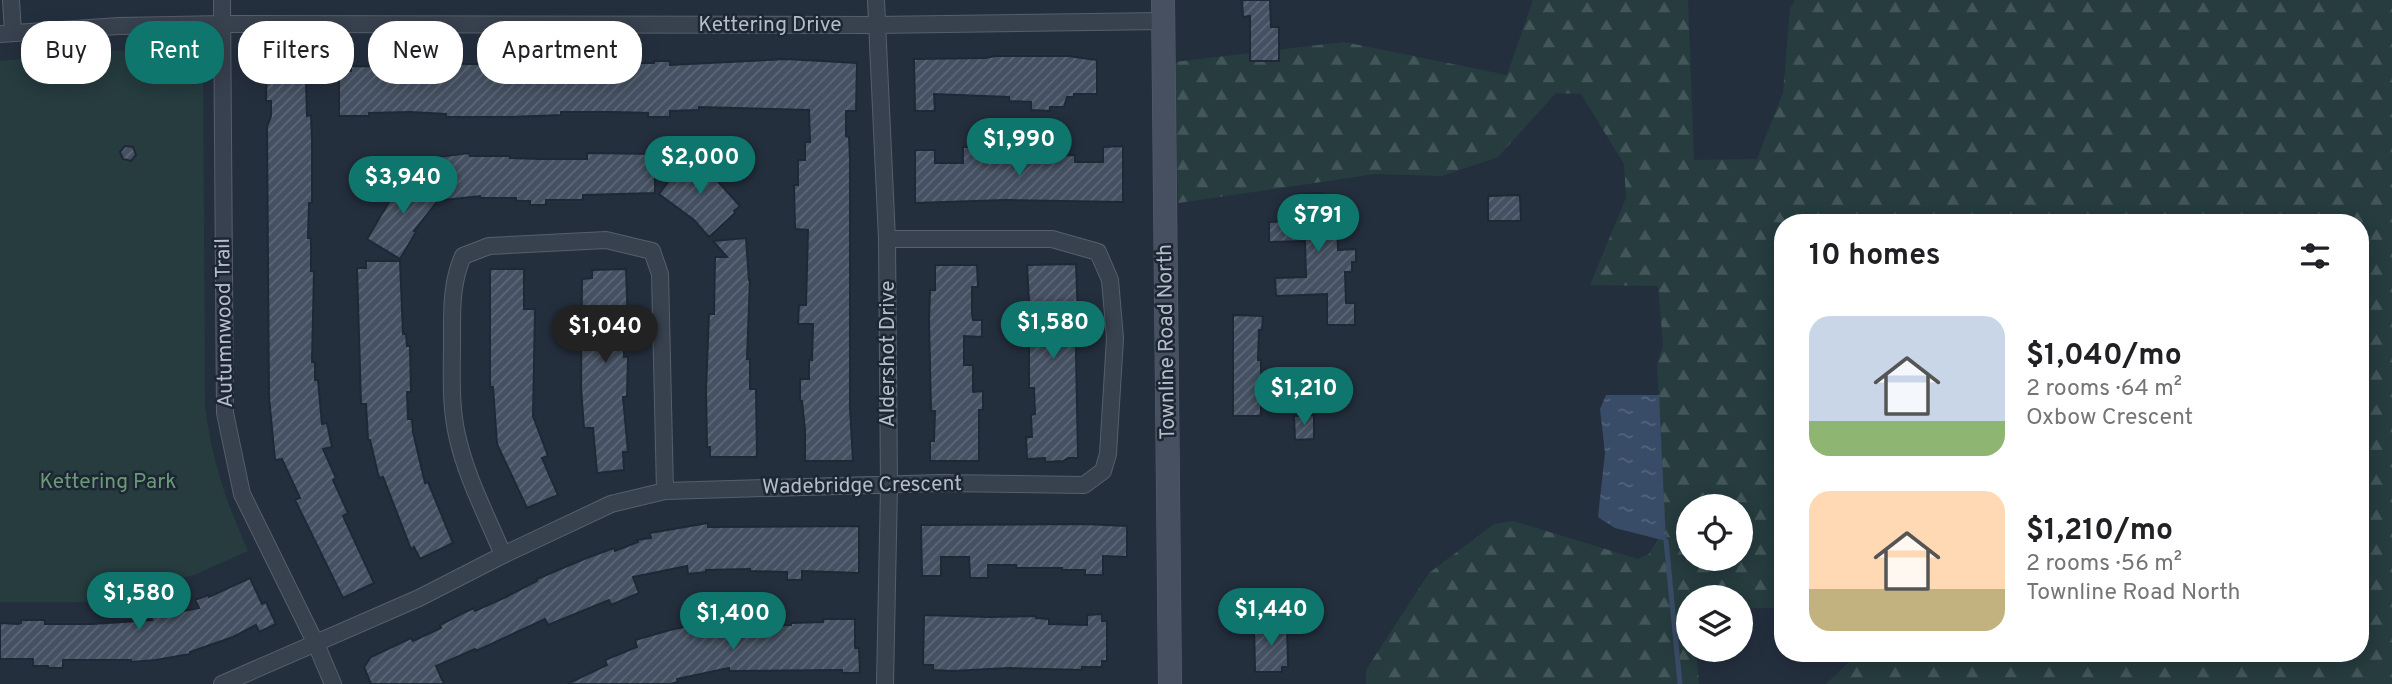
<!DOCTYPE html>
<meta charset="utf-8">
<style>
:root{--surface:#fff;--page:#f6f6f6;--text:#202124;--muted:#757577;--accent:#0f766e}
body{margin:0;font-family:Overpass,sans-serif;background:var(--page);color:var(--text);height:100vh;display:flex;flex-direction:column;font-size:26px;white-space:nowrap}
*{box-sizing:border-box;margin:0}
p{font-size:23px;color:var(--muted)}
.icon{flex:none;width:38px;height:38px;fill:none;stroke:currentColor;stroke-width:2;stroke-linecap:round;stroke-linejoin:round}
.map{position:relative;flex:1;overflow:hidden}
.panel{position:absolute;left:1774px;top:214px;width:595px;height:448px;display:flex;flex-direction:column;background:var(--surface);border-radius:28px;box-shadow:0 4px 18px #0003}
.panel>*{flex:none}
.banner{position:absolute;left:21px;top:21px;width:665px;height:63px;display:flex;gap:14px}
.controls{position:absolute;left:1676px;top:494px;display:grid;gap:14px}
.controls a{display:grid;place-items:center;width:77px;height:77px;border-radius:50%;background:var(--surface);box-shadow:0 4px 18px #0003;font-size:35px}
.price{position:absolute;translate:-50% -60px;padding:0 16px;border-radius:24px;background:var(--accent);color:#fff;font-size:23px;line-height:46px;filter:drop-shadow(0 2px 4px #0008)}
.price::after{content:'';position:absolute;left:50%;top:42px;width:21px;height:16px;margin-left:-10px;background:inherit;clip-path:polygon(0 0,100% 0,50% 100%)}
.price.active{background:#222;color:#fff}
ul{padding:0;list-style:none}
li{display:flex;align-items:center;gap:21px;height:175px;padding:0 35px}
li span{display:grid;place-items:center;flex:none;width:196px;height:140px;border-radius:21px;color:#555}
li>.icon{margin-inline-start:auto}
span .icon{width:84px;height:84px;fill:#fffc;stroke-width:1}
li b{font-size:30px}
h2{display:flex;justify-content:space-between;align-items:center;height:84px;padding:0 35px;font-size:30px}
.pill{padding:0 24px;border-radius:28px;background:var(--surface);box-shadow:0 4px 18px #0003;font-size:24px;line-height:63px}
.pill.active{background:var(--accent);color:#fff}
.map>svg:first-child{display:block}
</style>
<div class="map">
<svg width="2392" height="684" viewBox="0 0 2392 684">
<defs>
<pattern id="forest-firs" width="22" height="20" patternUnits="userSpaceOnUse" patternTransform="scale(1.75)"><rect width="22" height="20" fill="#263c3f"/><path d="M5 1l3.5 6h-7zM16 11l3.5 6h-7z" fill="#435659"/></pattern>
<pattern id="water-ripples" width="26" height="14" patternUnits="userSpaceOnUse" patternTransform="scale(1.75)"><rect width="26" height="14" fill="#394c67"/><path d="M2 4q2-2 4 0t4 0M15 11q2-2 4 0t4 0" fill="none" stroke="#53647b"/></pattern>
<pattern id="building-hatch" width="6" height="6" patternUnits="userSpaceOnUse" patternTransform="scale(1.75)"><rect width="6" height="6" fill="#455162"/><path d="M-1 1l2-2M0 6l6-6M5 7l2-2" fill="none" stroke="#5d6877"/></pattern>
</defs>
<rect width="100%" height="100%" fill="#242f3e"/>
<path fill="#263c3f" d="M203 49 205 406C212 462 226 500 248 551L194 575 142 587 108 591V602H0V61L99 51Z"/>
<path fill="url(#forest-firs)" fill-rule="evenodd" d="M1533 0H1688L1694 160 1757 159 1783 93 1790 8 1795 0H2392V684H1826L1858 653H2361V222H1783V608H1741V597H1689V649H1696L1699 684H1366V670L1429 573 1494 524 1513 521 1638 559 1649 554 1658 539 1666 541 1657 364 1663 345 1658 286 1590 285 1626 198 1624 164 1581 94 1556 93 1498 157 1442 176 1375 174 1178 203 1175 62 1344 42 1507 75ZM1689 506H1741V558H1689Z"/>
<path fill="url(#water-ripples)" d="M1606 395H1659L1666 541 1615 528 1598 517 1605 453 1600 409Z"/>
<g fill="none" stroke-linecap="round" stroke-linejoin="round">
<path stroke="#394c67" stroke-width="5" d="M1666 541 1680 684"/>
</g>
<path fill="url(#building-hatch)" stroke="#1f2835" stroke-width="2" d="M1242 0H1270L1271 27H1279V61H1250V16L1243 17Z
M267 55H314V80H306L307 116 311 115 312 139V203H309L308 238H311V271H314L312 362H315V380H318L322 424 327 423 332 447 323 449 336 478 333 480 348 513 343 516 374 583 343 598 295 500 300 498 282 459 275 460 269 397 267 127 271 116V101H266Z
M996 56H1068L1097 60V94H1074V97H1067L1064 107H1050V111L1031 110V102L1009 101V97L934 94 935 111H915L914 59 985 58Z
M786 59 857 63 856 111H846V136L849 137 850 160V408L853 461H805V430L802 401H800V379H809V360H812L813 324H798L799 305H806L808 230 795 229 794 185H798V160H805V142H810L809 110 699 107V110L670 111V117H648V113L613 112H561V115L510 117H446V114L410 112 369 113V116H339V71H351V66L445 67V64H515V61H531V66L581 63H654V61H670V65Z
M125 146 133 147 136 155 131 161 123 159 120 152Z
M1123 146V202L1006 200 915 203V150H935V163H963V147H982V159L1037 160V156L1075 155V162H1103V147Z
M469 153 470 156H510V158L540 159H587V153L655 154V193L583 195V200H546V205H530V201H516V198H480V196L444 200 438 157Z
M694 158 714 173 712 175 740 206 734 211 735 213 709 237 694 220 659 194 685 160 690 164Z
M408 173 440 198 414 231 416 232 400 259 367 239 389 202 387 201Z
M1323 193V195H1342L1343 209 1337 210 1338 250 1356 249V262H1352V272H1345L1346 303H1355V325H1327V294L1276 296 1275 278 1306 277 1305 241 1269 242V222L1289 221V210H1292V198L1297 197V194Z
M1520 195 1521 221H1488V196Z
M746 238 749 280H750L747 359H750V389H756L757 457H710V447H707L706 390 709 314H714L715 257H727L713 241Z
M366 261H400L403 334H406L407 346H410L411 392H407L408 419H412L413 432 425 483 428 482 453 543 420 559 414 547 411 549 383 477 379 478 370 440H368L366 404H361L357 268H366Z
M1076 264 1078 318 1076 351 1078 458H1068L1063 461 1045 462V458L1027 459 1026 437H1032L1031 415 1035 414 1034 388H1029V335H1026V319H1030L1027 265Z
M935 265H977L978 287H972V314L973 320H982V337L964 336V365H973V392L983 391V410H979V461H930V441H934L935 411H931L929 321 930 290H935Z
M490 269H524V309H535L533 416 548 456 542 458 558 495 527 508 497 444 493 387H490Z
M626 269 628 325 624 326V357L628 356 627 397H623L628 452H623L624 470 597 473 593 428H584L581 388 582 279 592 278V270Z
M1233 315 1263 316 1262 330H1259L1258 360H1261V415L1258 416H1233Z
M1314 415V439L1295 440 1294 416Z
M708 523V527L859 526V573L802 571V580H787V572L750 571V569L706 570V572L688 574 687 566 633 577 639 593 611 605 609 600 548 625 545 619 476 651 475 649 436 666 444 684H371L364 667 371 657 411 638 413 641 441 628 440 625 459 615 474 608 475 611 506 597 537 581V579L584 559 614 548 615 551 638 542 637 540 651 538 650 533Z
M1085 524 1127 526V557L1103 556V575H1085V570H1062V568H1016V565H988V578H970L969 557H941V576H922L921 525Z
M250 578 262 604 266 602 276 624 259 632 256 625 233 637 190 652V654L156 660 131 662V660H63V668H48V666H33V659H0V623L18 624 21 623V620H45V624H92L152 620 151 617 199 608 195 600 208 595 209 597Z
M1102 614V621H1107V661H1102V667H1082V670L1009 668 952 671 933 670V665H923L924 615 989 617 1036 616V618L1049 619V624L1087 625V615Z
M823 619H855V648H859L860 673H842V670L729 671V668L677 679 678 682 670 684H567L607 665 605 660 637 647 635 640 670 630 702 623 703 628 743 624V626L791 625V623L823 622Z
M1254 624H1287L1288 667H1282V672H1255Z"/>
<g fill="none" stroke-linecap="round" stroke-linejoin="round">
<g stroke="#565f6c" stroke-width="18">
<path id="minor" d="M11 0 13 33
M222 0 225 413 242 494 316 644 333 684
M876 0 887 239 889 486 885 684
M0 34 119 26 223 24 875 25 1163 21
M503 555C487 516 466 477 457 435 450 405 452 371 452 340 452 310 451 283 463 256L489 246 606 240 652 251 660 274 665 491
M222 684 419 598 503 555 611 504 665 491 940 483 1084 485 1103 471 1108 454 1115 338 1110 280 1098 252 1052 239H887"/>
</g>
<g stroke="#565f6c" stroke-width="24">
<path id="secondary" d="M1163 0 1170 684"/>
</g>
<use href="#minor" stroke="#38414e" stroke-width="16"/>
<use href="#secondary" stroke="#465061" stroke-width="23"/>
</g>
<g text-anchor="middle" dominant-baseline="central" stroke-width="5" stroke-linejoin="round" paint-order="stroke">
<g font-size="21" fill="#b4bcc9" stroke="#1d2633">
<text x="770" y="25">Kettering Drive</text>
<text transform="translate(225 323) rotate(-91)">Autumnwood Trail</text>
<text transform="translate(1167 342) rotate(-91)">Townline Road North</text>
<text transform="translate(888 354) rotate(-90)">Aldershot Drive</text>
<text transform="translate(862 486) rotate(-1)">Wadebridge Crescent</text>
</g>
<g font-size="21" fill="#6b9a76" stroke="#1d2633">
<text x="108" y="482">Kettering Park</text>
</g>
</g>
</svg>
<div class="controls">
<a><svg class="icon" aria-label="locate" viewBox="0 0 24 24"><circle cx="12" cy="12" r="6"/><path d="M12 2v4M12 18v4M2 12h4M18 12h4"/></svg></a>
<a><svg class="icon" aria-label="layers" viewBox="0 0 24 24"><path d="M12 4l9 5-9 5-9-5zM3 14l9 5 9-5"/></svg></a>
</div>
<b class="price" style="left:1019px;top:178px">$1,990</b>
<b class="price" style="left:700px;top:196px">$2,000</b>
<b class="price" style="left:403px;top:216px">$3,940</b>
<b class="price" style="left:1318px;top:254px">$791</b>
<b class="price" style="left:1053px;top:361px">$1,580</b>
<b class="price active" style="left:605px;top:365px">$1,040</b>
<b class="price" style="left:1304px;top:427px">$1,210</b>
<b class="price" style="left:139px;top:632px">$1,580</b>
<b class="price" style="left:1271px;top:648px">$1,440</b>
<b class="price" style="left:733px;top:652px">$1,400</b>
<div class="banner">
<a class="pill">Buy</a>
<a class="pill active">Rent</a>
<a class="pill">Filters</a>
<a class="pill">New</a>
<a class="pill">Apartment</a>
</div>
<section class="panel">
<h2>10 homes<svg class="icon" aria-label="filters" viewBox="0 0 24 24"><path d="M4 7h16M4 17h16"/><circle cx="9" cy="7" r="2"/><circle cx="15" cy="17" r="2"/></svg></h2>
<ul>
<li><span style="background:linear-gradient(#c9d6e8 75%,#8fb573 0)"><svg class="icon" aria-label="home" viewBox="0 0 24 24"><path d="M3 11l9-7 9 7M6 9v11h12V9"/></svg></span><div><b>$1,040/mo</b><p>2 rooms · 64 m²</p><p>Oxbow Crescent</p></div></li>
<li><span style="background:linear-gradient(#ffd9b3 70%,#c2b280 0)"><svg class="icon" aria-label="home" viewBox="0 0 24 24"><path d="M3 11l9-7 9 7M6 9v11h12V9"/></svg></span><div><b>$1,210/mo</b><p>2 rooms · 56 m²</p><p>Townline Road North</p></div></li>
</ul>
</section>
</div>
